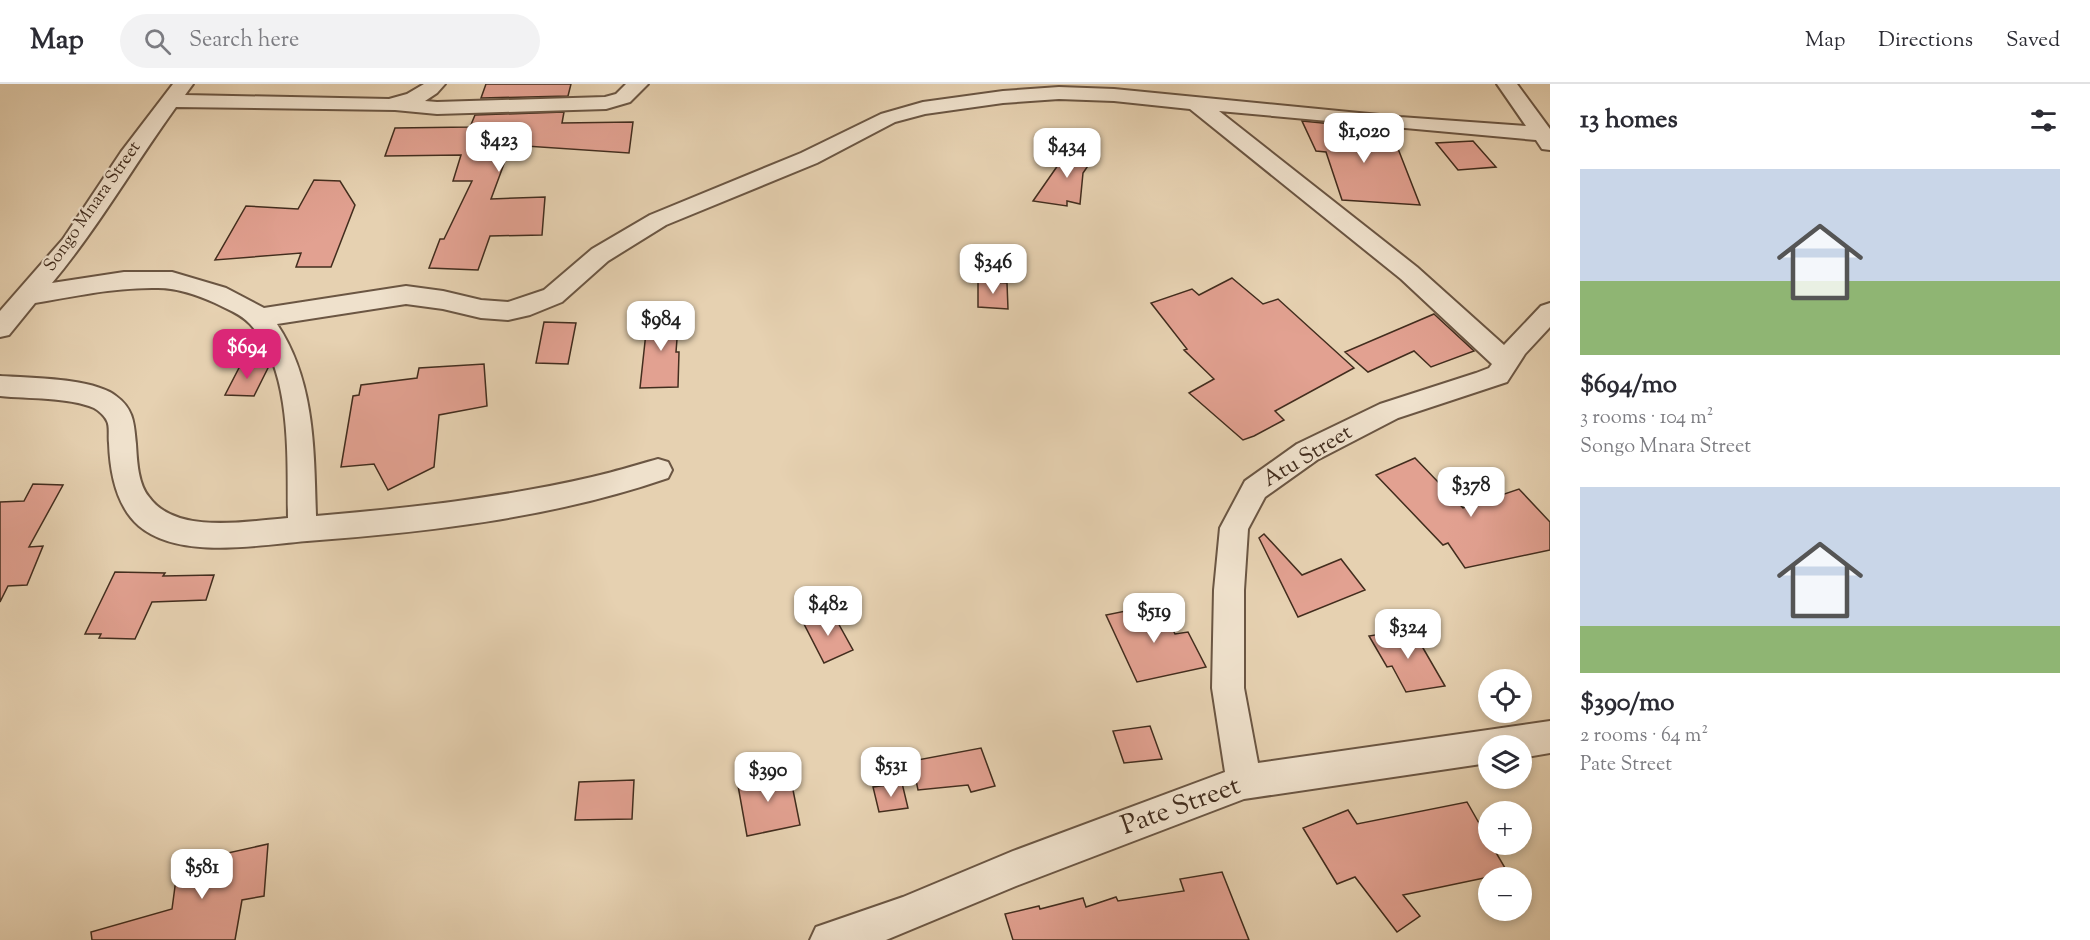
<!DOCTYPE html>
<meta charset="utf-8">
<style>
:root{--surface:#fff;--page:#f2f2f3;--text:#2b2b33;--muted:#7c7c81;--line:#e1e1e2;--accent:#db2777}
body{margin:0;font-family:"Sorts Mill Goudy",serif;background:var(--page);color:var(--text);height:100vh;display:flex;flex-direction:column;font-size:22px;white-space:nowrap}
*{box-sizing:border-box;margin:0}
p{font-size:20px;color:var(--muted)}
.icon{flex:none;width:33px;height:33px;fill:none;stroke:currentColor;stroke-width:2;stroke-linecap:round;stroke-linejoin:round}
.map{position:relative;flex:1;overflow:hidden}
.drawer{display:flex;flex-direction:column;background:var(--surface);width:540px}
.drawer>*{flex:none}
.buttons{position:absolute;left:1478px;top:585px;display:grid;gap:12px}
.buttons a{display:grid;place-items:center;width:54px;height:54px;border-radius:50%;background:var(--surface);box-shadow:0 3px 9px #0003;font-size:30px}
.price{position:absolute;translate:-50% -51px;padding:0 14px;border-radius:12px;background:#fff;color:#222;font-size:20px;line-height:39px;filter:drop-shadow(0 2px 3px #0008)}
.price::after{content:'';position:absolute;left:50%;top:36px;width:18px;height:14px;margin-left:-9px;background:inherit;clip-path:polygon(0 0,100% 0,50% 100%)}
.price.active{background:var(--accent);color:#fff}
ul{padding:0;list-style:none}
li{display:grid;align-content:center;gap:12px;height:318px;padding:0 30px}
li span{display:grid;place-items:center;height:186px;border-radius:0px;color:#555}
li>.icon{margin-inline-start:auto}
span .icon{width:108px;height:108px;fill:#fffc;stroke-width:1}
li b{font-size:26px}
h2{display:flex;justify-content:space-between;align-items:center;height:72px;padding:0 30px;font-size:26px}
header{display:flex;align-items:center;gap:36px;box-sizing:border-box;height:84px;padding:0 30px;background:var(--surface);border-bottom:2px solid var(--line)}
header strong{font-size:28px}
nav{display:flex;gap:33px;margin-inline-start:auto;font-size:21px}
.search{width:420px;height:54px;background:var(--page);display:flex;align-items:center;gap:15px;box-sizing:border-box;padding:0 21px;border-radius:33px;color:var(--muted);font-size:22px}
main{display:flex;flex:1;min-height:0}
.map>svg:first-child{display:block}
</style>
<header>
<strong>Map</strong>
<div class="search"><svg class="icon" aria-label="search" viewBox="0 0 24 24"><circle cx="10" cy="10" r="6"/><path d="M15 15l6 6"/></svg>Search here</div>
<nav><a>Map</a><a>Directions</a><a>Saved</a></nav>
</header>
<main>
<div class="map">
<svg width="1550" height="856" viewBox="0 0 1550 856">
<rect width="100%" height="100%" fill="#e6d1b1"/>
<filter id="stains"><feTurbulence type="fractalNoise" baseFrequency=".00333" numOctaves="4"/><feColorMatrix values="0 0 0 0 .2 0 0 0 0 .09 0 0 0 0 .02 0 0 0 .5 -.17"/></filter>
<radialGradient id="worn" r=".72"><stop offset=".6" stop-color="#630" stop-opacity="0"/><stop offset="1" stop-color="#630" stop-opacity=".3"/></radialGradient>
<path fill="#e2a191" stroke="#422d1e" stroke-width="1.5" d="M486 0H571L568 12 481 14Z
M564 28 562 39 633 38 629 69 511 61 491 115 545 113 542 151 490 152 478 186 429 184 440 155H444L472 97H453L461 71 385 72 395 44 470 43 475 31Z
M1302 37 1353 42 1355 45 1379 46 1384 58 1395 57 1420 121 1342 116 1326 68 1316 67Z
M1473 57 1496 83 1458 86 1436 59Z
M1072 61 1096 70 1083 89 1080 120 1067 117V122L1033 117Z
M314 96 340 97 355 121 331 183H296L301 169 215 176 246 122 298 125Z
M1232 194 1263 220 1278 215 1354 284 1275 327 1284 336 1254 352 1243 356 1189 309 1214 295 1184 266 1187 265 1151 219 1192 205 1199 211Z
M978 197 1007 199 1008 225 978 223Z
M679 229 676 268H679L678 303 640 304 648 230Z
M1434 230 1474 267 1431 283 1414 267 1368 288 1345 268Z
M544 238 576 239 568 280 536 279Z
M241 280 269 282 254 312 225 311Z
M484 280 487 322 439 331 434 383 388 406 374 380 341 383 353 312 359 311 361 301 417 294 419 284Z
M1415 374 1463 424 1519 405 1550 438V466L1465 484 1448 459 1443 461 1376 391Z
M33 400 63 401 29 463 43 462 27 501 8 502 0 518V418L24 417Z
M1264 450 1302 491 1341 475 1365 506 1298 533 1259 454Z
M115 488 165 489 163 492 214 491 206 516 152 518 135 555 99 554 101 550H85Z
M1160 520 1175 550 1188 548 1206 583 1137 598 1106 531Z
M832 528 853 566 824 579 804 540Z
M1412 545 1445 602 1406 608 1392 582 1387 583 1369 552Z
M1150 642 1162 675 1124 679 1113 647Z
M981 664 995 702 971 708 968 701 918 706 912 677Z
M789 686 800 741 747 752 737 696Z
M634 696 632 735 575 736 579 698Z
M902 699 908 724 879 728 873 703Z
M1467 718 1488 755V760H1491L1508 789 1403 811 1420 832 1397 848 1355 793 1337 800 1303 744 1348 726 1357 740Z
M268 760 264 812 242 816 235 856H92L91 848 172 825 178 780Z
M1222 788 1249 856H1013L1005 830 1039 822 1040 825 1083 814 1086 823 1116 813 1118 817 1184 807 1180 795Z"/>
<g fill="none" stroke-linecap="round" stroke-linejoin="round">
<g stroke="#6b5643" stroke-width="4">
<path id="minor" d="M173 0H193L185 11 389 15 407 10 424 0H445L437 9 425 17 437 18 605 13 616 10 626 0H648L630 18 606 25 437 30 395 26 176 23C134 81 98 144 52 199L124 188H172L226 204 264 224 406 202 443 207 481 216 508 218 544 206 592 165 650 131 801 69 881 30 923 18 1003 7 1059 3 1114 5 1400 33 1526 42 1497 0H1517L1550 45V66L1542 65 1536 56 1219 27 1417 183 1504 261 1541 222 1550 219V243L1525 270 1507 298 1398 334 1317 376 1265 413 1248 445 1244 506V604L1258 679 1550 637V669L1521 674V662H1488V679L1244 715 1016 802 886 856H810L816 843 903 813 1013 767 1225 688 1212 604 1214 506 1220 444 1245 397 1297 360 1380 320 1476 289 1489 284 1492 280 1401 195 1190 25 1114 17 1059 15 1003 19 925 30 895 38 817 79 666 141 608 177 562 218 530 231 508 236 481 234 443 225 406 220 277 240C315 297 314 366 316 432 409 424 501 414 592 393 614 388 636 381 658 375L668 378 672 386 668 394C552 434 429 448 307 457 259 461 179 476 139 442 116 422 110 388 109 359 108 353 110 342 107 337 105 332 98 326 94 324 69 313 28 315 0 312V292C30 294 93 294 116 312 134 325 134 340 136 360 137 377 138 400 149 413 176 451 247 437 288 434 287 375 293 286 250 240 241 230 227 225 215 219 197 211 178 204 158 204 117 203 76 212 35 219L9 251 0 253V227L63 155 121 68Z"/>
</g>
<use href="#minor" fill="#efe1cc" fill-rule="evenodd"/>
</g>
<g text-anchor="middle" dominant-baseline="central" stroke-width="4.5" stroke-linejoin="round" paint-order="stroke">
<g font-size="18" fill="#422d1e" stroke="#efe1cc">
<text transform="translate(93 123) rotate(-55)">Songo Mnara Street</text>
</g>
<g font-size="22" fill="#422d1e" stroke="#efe1cc">
<text transform="translate(1308 373) rotate(-31)">Atu Street</text>
</g>
<g font-size="27" fill="#422d1e" stroke="#efe1cc">
<text transform="translate(1181 723) rotate(-20)">Pate Street</text>
</g>
</g>
<rect width="100%" height="100%" filter="url(#stains)"/>
<rect width="100%" height="100%" fill="url(#worn)"/>
</svg>
<div class="buttons">
<a><svg class="icon" aria-label="locate" viewBox="0 0 24 24"><circle cx="12" cy="12" r="6"/><path d="M12 2v4M12 18v4M2 12h4M18 12h4"/></svg></a>
<a><svg class="icon" aria-label="layers" viewBox="0 0 24 24"><path d="M12 4l9 5-9 5-9-5zM3 14l9 5 9-5"/></svg></a>
<a>+</a>
<a>−</a>
</div>
<b class="price" style="left:1364px;top:80px">$1,020</b>
<b class="price" style="left:499px;top:89px">$423</b>
<b class="price" style="left:1067px;top:95px">$434</b>
<b class="price" style="left:993px;top:211px">$346</b>
<b class="price" style="left:661px;top:268px">$984</b>
<b class="price active" style="left:247px;top:296px">$694</b>
<b class="price" style="left:1471px;top:434px">$378</b>
<b class="price" style="left:828px;top:553px">$482</b>
<b class="price" style="left:1154px;top:560px">$519</b>
<b class="price" style="left:1408px;top:576px">$324</b>
<b class="price" style="left:891px;top:714px">$531</b>
<b class="price" style="left:768px;top:719px">$390</b>
<b class="price" style="left:202px;top:816px">$581</b>
</div>
<section class="drawer">
<h2>13 homes<svg class="icon" aria-label="filters" viewBox="0 0 24 24"><path d="M4 7h16M4 17h16"/><circle cx="9" cy="7" r="2"/><circle cx="15" cy="17" r="2"/></svg></h2>
<ul>
<li><span style="background:linear-gradient(#c9d6e8 60%,#8fb573 0)"><svg class="icon" aria-label="home" viewBox="0 0 24 24"><path d="M3 11l9-7 9 7M6 9v11h12V9"/></svg></span><div><b>$694/mo</b><p>3 rooms · 104 m²</p><p>Songo Mnara Street</p></div></li>
<li><span style="background:linear-gradient(#c9d6e8 75%,#8fb573 0)"><svg class="icon" aria-label="home" viewBox="0 0 24 24"><path d="M3 11l9-7 9 7M6 9v11h12V9"/></svg></span><div><b>$390/mo</b><p>2 rooms · 64 m²</p><p>Pate Street</p></div></li>
</ul>
</section>
</main>
